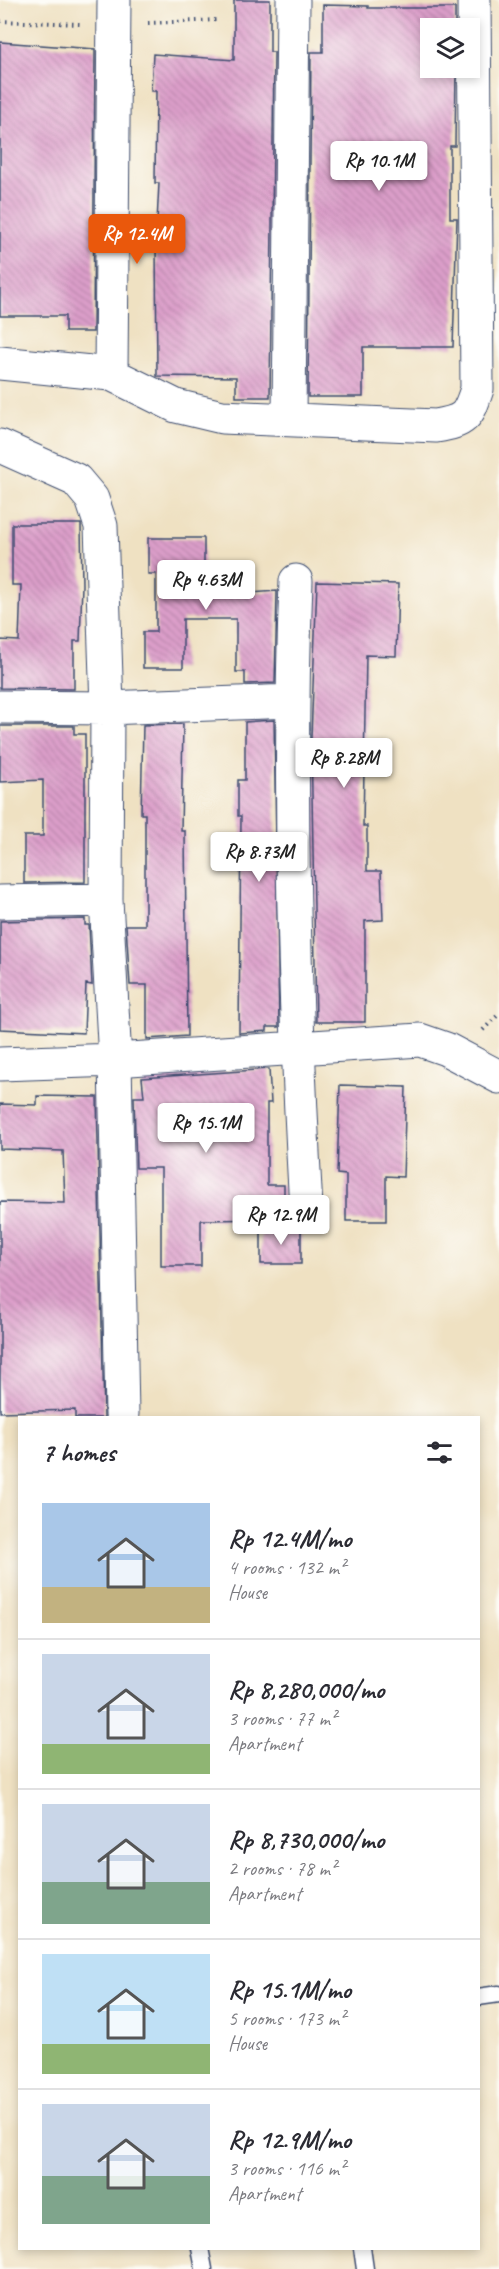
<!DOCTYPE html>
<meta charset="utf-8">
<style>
:root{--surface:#fff;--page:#f7f7f7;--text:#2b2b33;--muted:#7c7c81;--line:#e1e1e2;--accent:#ea580c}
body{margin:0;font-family:Caveat,sans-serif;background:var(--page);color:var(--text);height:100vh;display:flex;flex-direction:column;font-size:22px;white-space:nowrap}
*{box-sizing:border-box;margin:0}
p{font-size:20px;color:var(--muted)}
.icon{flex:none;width:33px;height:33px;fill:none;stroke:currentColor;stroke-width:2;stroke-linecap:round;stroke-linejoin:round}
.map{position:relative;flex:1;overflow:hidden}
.side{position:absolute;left:18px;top:1416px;width:462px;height:834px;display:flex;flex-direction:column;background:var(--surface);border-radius:0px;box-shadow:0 3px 9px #0003}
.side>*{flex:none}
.fabs{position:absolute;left:420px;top:18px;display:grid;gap:12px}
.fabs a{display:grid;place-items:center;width:60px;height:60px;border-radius:0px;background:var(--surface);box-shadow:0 3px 9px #0003;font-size:30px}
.price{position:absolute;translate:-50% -51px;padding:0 14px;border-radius:6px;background:#fff;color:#222;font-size:20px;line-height:39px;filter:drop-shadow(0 2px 3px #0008)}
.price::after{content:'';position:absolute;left:50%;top:36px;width:18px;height:14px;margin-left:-9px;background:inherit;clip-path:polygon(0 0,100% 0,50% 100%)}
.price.selected{background:var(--accent);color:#fff}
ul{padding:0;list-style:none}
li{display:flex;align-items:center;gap:18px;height:150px;padding:0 24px}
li+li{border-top:2px solid var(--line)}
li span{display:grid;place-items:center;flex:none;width:168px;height:120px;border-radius:0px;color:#555}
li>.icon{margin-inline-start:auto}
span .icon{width:72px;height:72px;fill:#fffc;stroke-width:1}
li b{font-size:26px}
h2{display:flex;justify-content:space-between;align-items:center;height:72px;padding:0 24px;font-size:26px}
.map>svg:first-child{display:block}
</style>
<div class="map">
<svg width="499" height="2269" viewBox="0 0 499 2269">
<defs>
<pattern id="building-back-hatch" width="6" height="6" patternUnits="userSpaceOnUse" patternTransform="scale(1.5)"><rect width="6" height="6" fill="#dd9fca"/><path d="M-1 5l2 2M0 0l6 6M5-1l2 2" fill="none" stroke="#b282a7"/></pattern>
</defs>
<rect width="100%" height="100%" fill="#fdfcf7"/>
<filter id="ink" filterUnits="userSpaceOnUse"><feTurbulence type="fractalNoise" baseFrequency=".0167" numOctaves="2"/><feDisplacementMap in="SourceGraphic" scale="12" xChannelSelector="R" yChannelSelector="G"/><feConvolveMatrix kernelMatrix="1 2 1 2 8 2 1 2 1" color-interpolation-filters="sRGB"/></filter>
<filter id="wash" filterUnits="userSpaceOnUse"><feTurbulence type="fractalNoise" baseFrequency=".008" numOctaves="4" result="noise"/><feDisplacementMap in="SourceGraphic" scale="24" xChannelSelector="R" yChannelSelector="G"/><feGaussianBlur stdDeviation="1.35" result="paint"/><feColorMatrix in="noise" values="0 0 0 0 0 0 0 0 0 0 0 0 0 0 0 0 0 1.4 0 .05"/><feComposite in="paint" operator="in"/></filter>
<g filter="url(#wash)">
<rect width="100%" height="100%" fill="#efe1c2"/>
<g id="blocks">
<path fill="url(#building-back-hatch)" d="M234 0H270V52H274L270 397H236V377L157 376 156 242 159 183H155L156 91H151L153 54 234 60Z
M323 5 368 6V8H455V28H430V68H456L455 146H450V218H457L453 347H363V397H308L311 52H323Z
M0 42 95 49 93 332H65V316H0Z
M12 524H81L82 585 80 641H74V689L0 688V640L19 641 21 585H12Z
M148 538H204V583H210L209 596 277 591 275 683 245 684V672H236V619H183V668H143V632H156V574H148Z
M317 582 398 584 396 656 366 655 363 826H367V871H381L383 920 365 921V1022H316L311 738Z
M274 720 279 1027H267V1031L239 1033 241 816H238V780H245V722Z
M183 724 181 831H185L187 1036 147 1039V985H130L126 925H145V814H141L143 725Z
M0 726H74V734H85V882L24 883V836H43V780L0 782Z
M85 919V925H89L92 985 86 984 84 1033 0 1029V921Z
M269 1069 271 1103H267V1185H284V1219L201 1220V1266H161V1168H136L134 1097H144L142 1078Z
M340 1085 406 1087 403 1177 386 1176V1221H346V1175L337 1174Z
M37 1096 97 1097 104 1418H75V1410L0 1412V1202L65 1203 63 1151 0 1149V1104L37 1105Z
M261 1228H301V1264H261Z"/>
</g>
</g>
<g filter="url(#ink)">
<use href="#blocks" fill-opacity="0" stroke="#3b4a6d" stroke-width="1.5"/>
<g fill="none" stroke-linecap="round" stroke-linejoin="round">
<g stroke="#3b4a6d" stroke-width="19">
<path id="lane" d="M478 1997 499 1994
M200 2248 204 2269
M362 2248 365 2269"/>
</g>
<g stroke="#3b4a6d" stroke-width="35">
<path id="street" d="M0 363 111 374 114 0
M111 374 176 406 222 417 436 426C465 421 468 417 477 389L474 0
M289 418 293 0
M0 446 76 480 92 499 101 526 107 708 106 900 115 1060 122 1414
M296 581C288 790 294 999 306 1208
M0 707 107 708 291 701
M0 902 106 900
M0 1064 115 1060 420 1040 446 1049 499 1077"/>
</g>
<path stroke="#3b4a6d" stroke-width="4" stroke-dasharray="1.5 4.5" stroke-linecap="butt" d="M0 21 80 24
M148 23 218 20
M483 1030 499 1014"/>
<use href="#lane" stroke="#fff" stroke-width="16"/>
<use href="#street" stroke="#fff" stroke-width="33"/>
</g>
</g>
</svg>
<div class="fabs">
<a><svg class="icon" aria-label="layers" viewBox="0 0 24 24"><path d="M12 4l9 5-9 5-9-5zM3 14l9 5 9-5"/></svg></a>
</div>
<b class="price" style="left:379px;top:192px">Rp 10.1M</b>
<b class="price selected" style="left:137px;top:265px">Rp 12.4M</b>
<b class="price" style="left:206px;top:611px">Rp 4.63M</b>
<b class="price" style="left:344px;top:789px">Rp 8.28M</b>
<b class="price" style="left:259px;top:883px">Rp 8.73M</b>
<b class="price" style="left:206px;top:1154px">Rp 15.1M</b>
<b class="price" style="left:281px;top:1246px">Rp 12.9M</b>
<section class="side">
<h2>7 homes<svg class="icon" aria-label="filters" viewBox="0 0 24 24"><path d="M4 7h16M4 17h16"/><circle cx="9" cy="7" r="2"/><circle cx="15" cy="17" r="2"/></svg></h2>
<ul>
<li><span style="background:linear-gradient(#a9c7e8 70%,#c2b280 0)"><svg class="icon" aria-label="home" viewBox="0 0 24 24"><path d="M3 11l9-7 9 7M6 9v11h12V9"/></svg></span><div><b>Rp 12.4M/mo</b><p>4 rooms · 132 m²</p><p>House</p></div></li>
<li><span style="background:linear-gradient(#c9d6e8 75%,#8fb573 0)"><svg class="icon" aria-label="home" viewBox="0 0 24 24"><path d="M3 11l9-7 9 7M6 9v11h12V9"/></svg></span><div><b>Rp 8,280,000/mo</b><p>3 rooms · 77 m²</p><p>Apartment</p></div></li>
<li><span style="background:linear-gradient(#c9d6e8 65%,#7fa58c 0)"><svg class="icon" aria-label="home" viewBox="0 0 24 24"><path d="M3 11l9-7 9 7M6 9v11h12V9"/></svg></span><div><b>Rp 8,730,000/mo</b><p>2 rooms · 78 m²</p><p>Apartment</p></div></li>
<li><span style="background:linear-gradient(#bfe0f5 75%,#8fb573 0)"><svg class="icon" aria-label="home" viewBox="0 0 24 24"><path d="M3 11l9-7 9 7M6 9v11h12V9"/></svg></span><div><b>Rp 15.1M/mo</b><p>5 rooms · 173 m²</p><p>House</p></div></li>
<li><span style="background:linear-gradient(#c9d6e8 60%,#7fa58c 0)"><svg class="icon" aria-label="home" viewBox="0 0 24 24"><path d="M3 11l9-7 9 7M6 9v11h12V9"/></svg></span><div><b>Rp 12.9M/mo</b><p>3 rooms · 116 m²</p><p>Apartment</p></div></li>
</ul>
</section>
</div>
